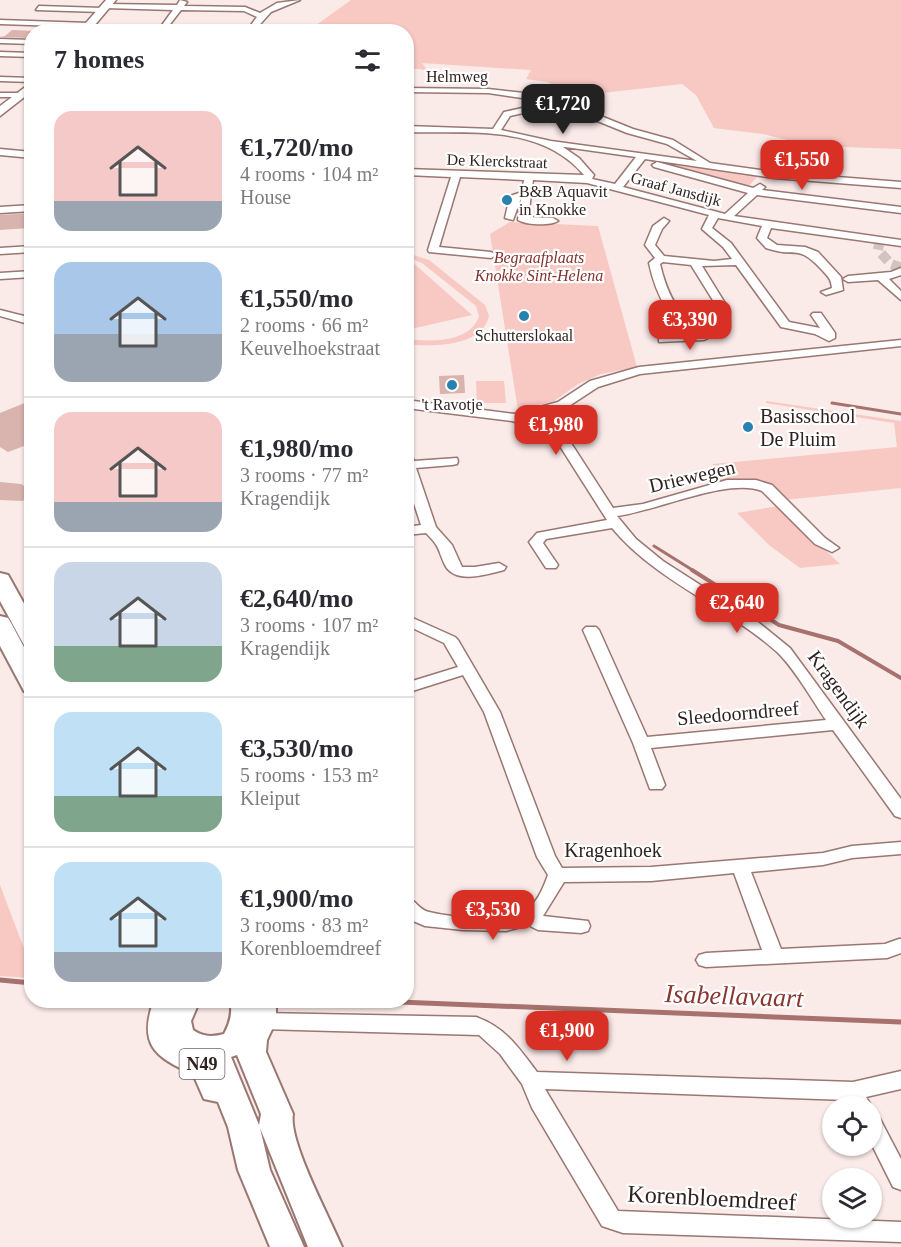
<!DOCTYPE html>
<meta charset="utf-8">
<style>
:root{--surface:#fff;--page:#f2f2f3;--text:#2b2b33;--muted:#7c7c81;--line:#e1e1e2;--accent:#d93025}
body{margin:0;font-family:"Times New Roman",serif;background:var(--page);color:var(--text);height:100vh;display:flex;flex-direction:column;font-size:22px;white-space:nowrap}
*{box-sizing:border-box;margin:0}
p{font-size:20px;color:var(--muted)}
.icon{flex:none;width:33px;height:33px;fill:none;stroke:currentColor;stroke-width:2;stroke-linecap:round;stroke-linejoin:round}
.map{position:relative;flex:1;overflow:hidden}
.side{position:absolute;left:24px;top:24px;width:390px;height:984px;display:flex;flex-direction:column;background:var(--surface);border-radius:24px;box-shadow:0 2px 4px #0004}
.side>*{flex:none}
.buttons{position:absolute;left:822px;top:1096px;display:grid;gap:12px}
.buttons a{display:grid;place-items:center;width:60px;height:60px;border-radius:50%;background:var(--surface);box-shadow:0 2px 4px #0004;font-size:30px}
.price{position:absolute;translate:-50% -51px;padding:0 14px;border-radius:12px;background:var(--accent);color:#fff;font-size:20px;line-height:39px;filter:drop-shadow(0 2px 3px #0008)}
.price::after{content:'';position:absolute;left:50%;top:36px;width:18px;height:14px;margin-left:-9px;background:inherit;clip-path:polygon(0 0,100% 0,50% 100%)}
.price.current{background:#222;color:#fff}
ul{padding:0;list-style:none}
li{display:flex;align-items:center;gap:18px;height:150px;padding:0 30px}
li+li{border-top:2px solid var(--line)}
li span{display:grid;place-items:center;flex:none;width:168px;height:120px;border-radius:18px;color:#555}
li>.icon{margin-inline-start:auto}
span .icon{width:72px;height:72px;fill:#fffc;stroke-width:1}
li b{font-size:26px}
h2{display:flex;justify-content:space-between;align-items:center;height:72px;padding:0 30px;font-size:26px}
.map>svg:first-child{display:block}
</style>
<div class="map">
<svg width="901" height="1247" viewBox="0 0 901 1247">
<rect width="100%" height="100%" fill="#faeae8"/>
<path fill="#f8c8c2" d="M351 0H901V149L812 146 763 134 714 128 696 95 682 84 558 98 564 90 547 82 526 79 531 70 422 63 427 70 407 68 406 32 308 31Z
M648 158 755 175 757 177 747 188 645 160Z
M510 222 598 226 637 367 601 374 578 384 554 401 518 410 490 234Z
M407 253 429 260 485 305 489 316C482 347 432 347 407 344V339C429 342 471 343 479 316L476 306 422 263 407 257Z
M411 261 472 315 407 330V262Z
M476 381H504L506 403H477Z
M766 401 901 421V488L784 500C755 474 750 479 713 485V464L897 447 894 423 766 403Z
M779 506 840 564 800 568 769 545 737 513Z
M0 885 31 967V978L0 976Z"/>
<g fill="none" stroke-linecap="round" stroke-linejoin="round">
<path stroke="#a7726d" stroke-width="3" d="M832 403 901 414
M654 546 694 571"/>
<path stroke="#a7726d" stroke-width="4" d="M692 570 779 625 838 641 901 678"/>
<path stroke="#a7726d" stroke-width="5" d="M0 980 32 983
M350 1000 901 1022"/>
</g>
<path fill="#d9b3ae" d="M12 30 35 31 32 32 29 38 0 37 5 36Z
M31 213 29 228 0 230V215Z
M464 375 465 393 440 394 439 376Z
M32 400V443L8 452 0 447V413Z
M0 482 21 484 31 490 23 501 0 500Z"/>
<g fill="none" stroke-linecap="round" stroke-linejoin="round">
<path stroke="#d2c2c0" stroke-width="10" stroke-dasharray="10 5" stroke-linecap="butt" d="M880 240 878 250 891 264 901 268"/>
<g stroke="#997772" stroke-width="3">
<path id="minor" d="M180 0 187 2 184 6 245 7 260 13 277 3 300 0 271 12 253 32H246L257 17 244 11 181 10 164 32H157L173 10 105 8 101 6 105 4 177 5Z
M39 6 102 8 106 10 102 12 36 10Z
M0 20 89 23 93 25 89 27 0 24Z
M0 39 32 40V44L0 43Z
M0 52 32 53V57L0 56Z
M0 77 32 78V82L0 81Z
M406 88 488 89 551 96 633 129 673 140 710 163 774 172 901 182V188L774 178 645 159 623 187 725 214 748 193 654 167 652 165 657 162 753 188 760 184 765 187 762 190 901 207V213L757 195 734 216 901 240V246L771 228 767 238 777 245 805 247 818 252 841 277 843 290 826 295 821 292 832 288C831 279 829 278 823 271 796 242 798 259 766 248L757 238 762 226 718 218 712 228 731 243 789 322 820 328 811 315 813 313H821L835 333V338L829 341 815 334 781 327 736 265 702 266 728 308 723 311 719 310 691 265 663 262 660 264C665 285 672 304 687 319 694 326 704 330 710 337L704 340 659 342V338L663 337 693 334C667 319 655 291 649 263L655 258 645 245 653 226 664 218 669 221 662 229 655 245 664 256 714 261 732 259 723 247 702 229 709 215 587 183 533 180 528 217 553 218 558 221C550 226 526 225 518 220L521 198 513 220 505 218 510 196 522 192 524 180 460 177 439 247 491 252 496 255 491 258 429 252 428 250 451 177 406 175V169L584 175C540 123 468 134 406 132V126L493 129 504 112 550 102 488 93 406 92ZM558 105 627 133 667 144 697 161 551 141 501 130 510 116ZM563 147H565L636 157 615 184 592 179 594 175 579 158Z
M0 93H31L32 97H0Z
M0 149 32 152V158L0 155Z
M32 205V211L0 213V207Z
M32 246V252L0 254V248Z
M901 268V275L889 279 901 291V300L878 280 848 282 843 279 848 276 891 272Z
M32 271V277L0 279V273Z
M0 310 32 318V325L0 316Z
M901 340V346L640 374 598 387 566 408 527 417 560 426 613 508 643 504 727 480H756L772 485 825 538 839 548 832 552 815 544 762 491C729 477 656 511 617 516L636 539 663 561 758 622 790 648 901 799V818L895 816 833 730 651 748 665 785 662 789H650L633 743 583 630 586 627H596L599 630 647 737 826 720C812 700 795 669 777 652 726 606 657 582 612 528L546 539 543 543 558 565 556 568H546L529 542 537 533 607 520 551 432 512 421 406 408V400L514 414 558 402 590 381 639 367Z
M406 453 411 454 414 461 457 458 458 461 457 464 452 465 416 468 436 527 452 545 462 567H475L499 563 506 567 504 570C488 574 455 585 445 565 437 548 441 548 426 533L406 535V527L421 525 406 479Z
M406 500 414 504 411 509 406 510Z
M406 615 455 637 458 640 500 712 555 856 562 868 651 867 823 853 852 846 901 842V854L852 858 823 865 751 872 781 949 885 944 899 939H901V953L887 958 706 967 699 965 696 960 699 955 706 953 762 950 734 873 651 881 564 882 543 916 588 921 590 926 588 931 581 933 538 930 528 925 506 931 463 930 425 926 406 918V897C416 900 419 910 429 912 449 917 503 922 522 913 536 906 543 889 548 875L537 857 484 712 463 675 406 693V683L458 667 444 643 406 625Z
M261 1013 476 1017C505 1027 519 1048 537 1072L853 1082 901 1071V1089L866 1097 872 1107H850L847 1100 545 1089 618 1211 901 1222V1242L623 1233 602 1226 532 1108 522 1084 500 1054 479 1035 261 1029 254 1027 251 1021 254 1015Z
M872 1116 880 1119 901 1159V1190L893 1187 872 1145Z"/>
</g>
<g stroke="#997772" stroke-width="3">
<path id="secondary" d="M106 0H116L89 32H78Z
M32 82V91L0 116V106Z"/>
</g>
<g stroke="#997772" stroke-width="4">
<path id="primary" d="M0 573 8 575 32 618V647L24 645 0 601Z
M0 616 8 618 11 623 32 662V693L24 691 0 646Z
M154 1000H200L191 1021 193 1030C203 1037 212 1037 224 1034 230 1023 233 1013 230 1000H276V1021L267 1040 266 1052 293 1114C288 1141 330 1218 342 1247H308L260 1128 270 1170 304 1247H270L238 1170 228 1127 218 1102 204 1099 193 1074C154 1057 138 1044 154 1000ZM237 1055 261 1114 259 1125 231 1057Z"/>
</g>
<use href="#minor" fill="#fff" fill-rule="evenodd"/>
<use href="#secondary" fill="#fff" fill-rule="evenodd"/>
<use href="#primary" fill="#fff" fill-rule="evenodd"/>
</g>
<g fill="#2981b0" stroke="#fff" stroke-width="2">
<circle cx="507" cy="200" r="6"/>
<circle cx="524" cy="316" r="6"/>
<circle cx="452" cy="385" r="6"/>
<circle cx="748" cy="427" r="6"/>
</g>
<g text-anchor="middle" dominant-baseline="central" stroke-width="4.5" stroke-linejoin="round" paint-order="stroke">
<g font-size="16" fill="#302220" stroke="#fff">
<text x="457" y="76">Helmweg</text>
<text transform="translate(497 161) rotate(2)">De Klerckstraat</text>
<text transform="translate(676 189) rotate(15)">Graaf Jansdijk</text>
</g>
<g font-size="16" fill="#302220" stroke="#fff">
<text x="519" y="191" text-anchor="start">B&amp;B Aquavit<tspan x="519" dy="18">in Knokke</tspan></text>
<text x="524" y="335">Schutterslokaal</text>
<text x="452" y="404">'t Ravotje</text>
</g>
<g font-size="16" font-style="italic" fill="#83312c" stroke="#fff">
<text x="539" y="257">Begraafplaats<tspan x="539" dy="18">Knokke Sint-Helena</tspan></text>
</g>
<rect fill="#fff" stroke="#6e6463" stroke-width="1.5" x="179.5" y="1049" width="45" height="30" rx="4.5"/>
<g font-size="18" font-weight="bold" fill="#302220">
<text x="202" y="1064">N49</text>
</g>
<g font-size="20" fill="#302220" stroke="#fff" text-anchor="start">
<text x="760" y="416">Basisschool<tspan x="760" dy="23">De Pluim</tspan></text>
</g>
<g font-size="20" fill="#302220" stroke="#fff">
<text transform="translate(692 476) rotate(-13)">Driewegen</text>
<text transform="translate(839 689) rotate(54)">Kragendijk</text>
<text transform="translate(738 713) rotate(-5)">Sleedoorndreef</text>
<text x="613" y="850">Kragenhoek</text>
</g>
<g font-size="24" fill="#302220" stroke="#fff">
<text transform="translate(712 1198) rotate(3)">Korenbloemdreef</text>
</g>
<g font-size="26" font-style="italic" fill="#883630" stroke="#fff">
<text transform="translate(734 996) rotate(2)">Isabellavaart</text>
</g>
</g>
</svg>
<div class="buttons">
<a><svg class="icon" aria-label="locate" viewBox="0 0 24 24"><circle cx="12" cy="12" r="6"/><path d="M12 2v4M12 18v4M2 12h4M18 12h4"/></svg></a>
<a><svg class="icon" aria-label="layers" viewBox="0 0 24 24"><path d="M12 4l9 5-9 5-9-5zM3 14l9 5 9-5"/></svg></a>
</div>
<b class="price current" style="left:563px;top:135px">€1,720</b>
<b class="price" style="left:802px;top:191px">€1,550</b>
<b class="price" style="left:690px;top:351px">€3,390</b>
<b class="price" style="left:556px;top:456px">€1,980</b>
<b class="price" style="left:737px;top:634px">€2,640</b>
<b class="price" style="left:493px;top:941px">€3,530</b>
<b class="price" style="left:567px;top:1062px">€1,900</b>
<section class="side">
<h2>7 homes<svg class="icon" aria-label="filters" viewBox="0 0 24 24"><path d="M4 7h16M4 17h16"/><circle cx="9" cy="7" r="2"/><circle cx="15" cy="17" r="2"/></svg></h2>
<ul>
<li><span style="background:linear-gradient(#f6c9c9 75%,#9aa5b1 0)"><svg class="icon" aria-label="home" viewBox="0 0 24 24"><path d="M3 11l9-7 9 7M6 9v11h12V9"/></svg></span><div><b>€1,720/mo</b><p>4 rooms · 104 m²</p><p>House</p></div></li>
<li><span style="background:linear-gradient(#a9c7e8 60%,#9aa5b1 0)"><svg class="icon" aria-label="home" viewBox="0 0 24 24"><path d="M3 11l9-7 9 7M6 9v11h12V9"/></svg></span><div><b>€1,550/mo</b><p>2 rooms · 66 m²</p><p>Keuvelhoekstraat</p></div></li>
<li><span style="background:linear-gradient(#f6c9c9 75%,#9aa5b1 0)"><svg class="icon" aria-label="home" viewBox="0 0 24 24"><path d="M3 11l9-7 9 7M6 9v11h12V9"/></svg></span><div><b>€1,980/mo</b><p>3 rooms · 77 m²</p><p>Kragendijk</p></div></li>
<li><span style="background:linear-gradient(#c9d6e8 70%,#7fa58c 0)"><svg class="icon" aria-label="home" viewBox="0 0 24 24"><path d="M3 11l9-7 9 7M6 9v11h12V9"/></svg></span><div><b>€2,640/mo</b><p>3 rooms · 107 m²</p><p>Kragendijk</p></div></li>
<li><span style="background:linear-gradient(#bfe0f5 70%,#7fa58c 0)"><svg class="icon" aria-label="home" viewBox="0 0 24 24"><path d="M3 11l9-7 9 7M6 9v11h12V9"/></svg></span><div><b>€3,530/mo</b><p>5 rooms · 153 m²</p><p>Kleiput</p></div></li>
<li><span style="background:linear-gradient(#bfe0f5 75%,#9aa5b1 0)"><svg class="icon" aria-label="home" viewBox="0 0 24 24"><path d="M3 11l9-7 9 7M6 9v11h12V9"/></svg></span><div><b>€1,900/mo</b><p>3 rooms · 83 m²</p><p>Korenbloemdreef</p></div></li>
</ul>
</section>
</div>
